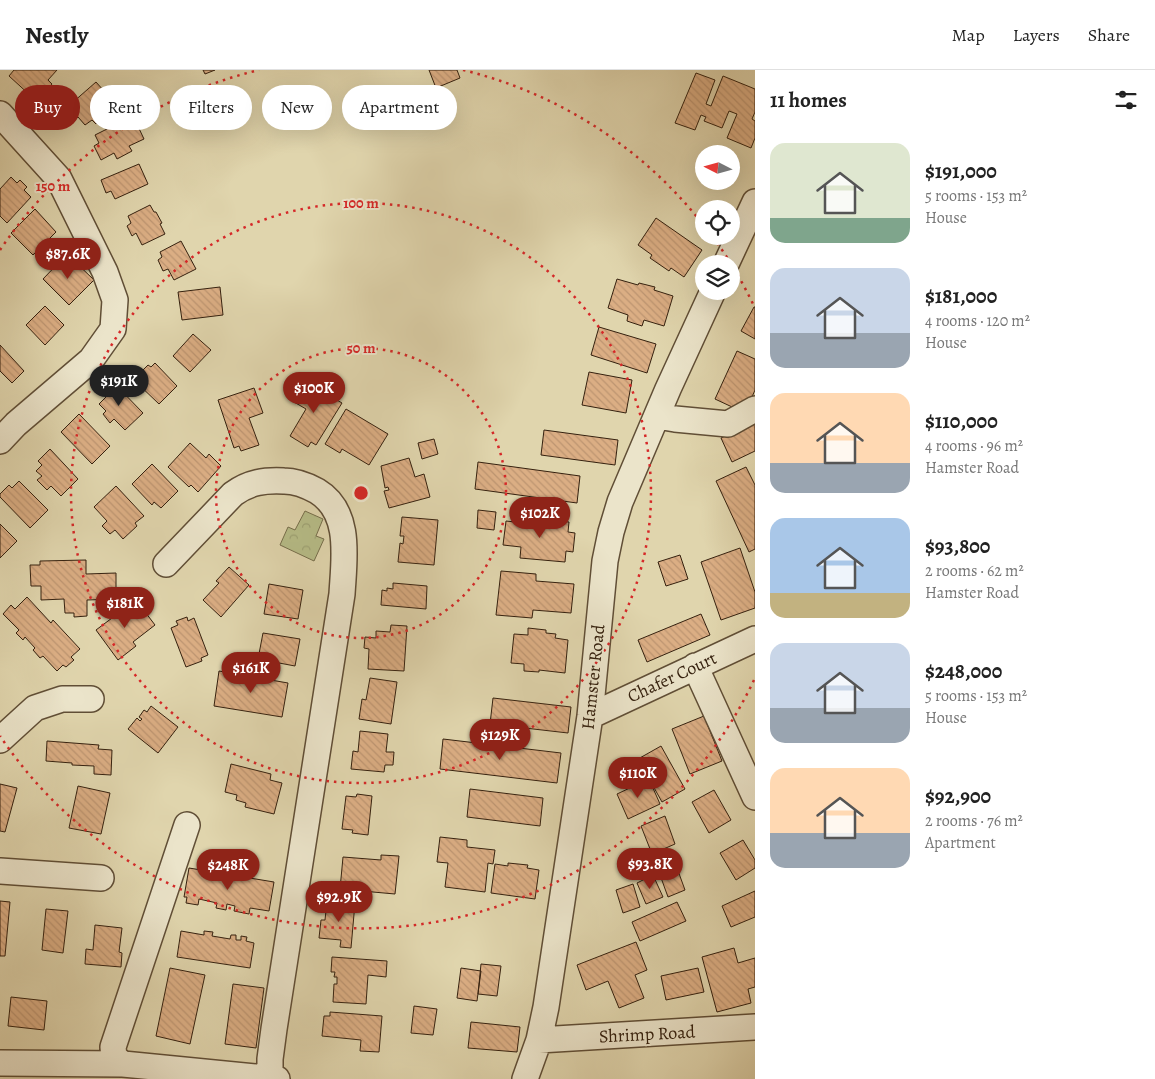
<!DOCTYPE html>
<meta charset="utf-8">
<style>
:root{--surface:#fff;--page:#f6f6f6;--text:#222;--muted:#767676;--line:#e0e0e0;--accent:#8f2418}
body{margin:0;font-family:Alegreya,serif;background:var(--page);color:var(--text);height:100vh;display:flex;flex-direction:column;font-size:19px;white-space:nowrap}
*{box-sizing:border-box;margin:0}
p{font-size:16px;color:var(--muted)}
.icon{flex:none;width:28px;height:28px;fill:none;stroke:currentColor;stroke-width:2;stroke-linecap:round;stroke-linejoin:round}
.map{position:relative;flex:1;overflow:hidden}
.details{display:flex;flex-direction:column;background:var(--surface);width:400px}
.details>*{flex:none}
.banner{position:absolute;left:15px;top:15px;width:475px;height:45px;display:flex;gap:10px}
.needle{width:32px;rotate:276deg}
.buttons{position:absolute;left:695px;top:75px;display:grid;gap:10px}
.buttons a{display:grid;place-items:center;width:45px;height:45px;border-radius:50%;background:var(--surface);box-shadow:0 5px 20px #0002;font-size:25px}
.price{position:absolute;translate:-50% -42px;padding:0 11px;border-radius:18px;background:var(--accent);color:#fff;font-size:16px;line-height:32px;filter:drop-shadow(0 1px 2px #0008)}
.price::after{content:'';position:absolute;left:50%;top:30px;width:15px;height:11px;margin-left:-8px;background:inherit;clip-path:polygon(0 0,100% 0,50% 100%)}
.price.selected{background:#222;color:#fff}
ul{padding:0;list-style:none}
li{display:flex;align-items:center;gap:15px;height:125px;padding:0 15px}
li span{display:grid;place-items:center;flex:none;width:140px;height:100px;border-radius:15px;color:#555}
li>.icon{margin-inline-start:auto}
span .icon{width:60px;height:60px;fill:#fffc;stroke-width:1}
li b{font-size:21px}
h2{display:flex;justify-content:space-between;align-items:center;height:60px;padding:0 15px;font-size:21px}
.pill{padding:0 18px;border-radius:22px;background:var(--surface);box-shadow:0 5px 20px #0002;font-size:18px;line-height:45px}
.pill.selected{background:var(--accent);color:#fff}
header{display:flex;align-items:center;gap:30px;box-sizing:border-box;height:70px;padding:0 25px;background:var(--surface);border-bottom:1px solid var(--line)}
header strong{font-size:24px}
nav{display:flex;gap:28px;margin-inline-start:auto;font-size:18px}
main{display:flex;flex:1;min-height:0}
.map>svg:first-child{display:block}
</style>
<header>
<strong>Nestly</strong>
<nav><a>Map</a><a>Layers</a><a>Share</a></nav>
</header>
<main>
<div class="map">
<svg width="755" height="1009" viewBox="0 0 755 1009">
<defs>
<pattern id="park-crowns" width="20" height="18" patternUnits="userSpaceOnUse" patternTransform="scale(1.25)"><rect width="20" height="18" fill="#b6bc87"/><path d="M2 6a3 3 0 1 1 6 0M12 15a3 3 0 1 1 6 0" fill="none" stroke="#9da173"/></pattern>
<pattern id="building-back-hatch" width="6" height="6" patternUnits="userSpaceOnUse" patternTransform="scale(1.25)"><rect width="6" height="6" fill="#dbae84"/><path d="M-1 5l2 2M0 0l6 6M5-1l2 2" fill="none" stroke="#bd9571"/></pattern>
</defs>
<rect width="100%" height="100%" fill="#e0d5ad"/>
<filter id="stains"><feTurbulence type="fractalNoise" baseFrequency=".004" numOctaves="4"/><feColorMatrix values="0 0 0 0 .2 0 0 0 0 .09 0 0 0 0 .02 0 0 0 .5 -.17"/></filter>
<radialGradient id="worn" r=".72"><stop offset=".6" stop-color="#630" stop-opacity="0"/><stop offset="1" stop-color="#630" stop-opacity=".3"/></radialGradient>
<path fill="url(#park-crowns)" stroke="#766e4b" d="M305 441 323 449 316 466 324 469 314 491 280 475 288 457 295 460Z"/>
<path fill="url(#building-back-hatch)" stroke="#35210f" d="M14 0H57L48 10 52 14 40 28 35 24 32 27 9 6Z
M203 0H215L205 4Z
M429 0H457L460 8 436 18Z
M696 3 715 10 706 34 711 36 723 6 755 19V42L752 49 755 51V68L751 78 727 68 737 44 729 41 722 58 704 51 706 47 701 45 695 60 675 53Z
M96 12 113 31 103 40 107 44 96 54 92 50 85 55 78 47 74 51 64 40Z
M133 46 144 69 129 76 132 81 117 89 114 83 101 90 94 76 99 73 95 65Z
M139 94 148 114 115 129 111 121 106 123 101 110Z
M11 107 17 113 20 110 27 117 24 120 31 127 7 153 0 146V119Z
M150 135 154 142H156L162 153 160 154 165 164 142 175 136 163 132 166 127 156 131 153 128 146Z
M35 139 56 162 33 185 11 163Z
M656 148 702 180 684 207 671 198 669 201 650 188 652 185 638 175Z
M181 171 196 199 174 210 168 199 163 201 158 190 162 187 160 182Z
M67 184 94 210 69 235 43 209Z
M617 209 638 215 639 213 655 217 654 220 673 226 664 256 644 250 642 256 627 251 628 245 608 238Z
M220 217 223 245 182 250 178 222Z
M45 236 64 255 45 275 26 255Z
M754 237H755V269L741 261Z
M599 257 656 274 647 303 591 285Z
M193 264 211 280 190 302 173 286Z
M0 275 24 301 12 313 0 301Z
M737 281 755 289V320L745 343 715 329Z
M155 293 177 316 159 334 136 312 140 308 138 305 148 295 151 297Z
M589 302 632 310 626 343 582 335Z
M306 311 342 333 316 375 311 372 308 377 290 366 306 339 294 332Z
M113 312 143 343 125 360 114 349 110 353 103 344 106 341 99 334 106 327 102 323Z
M254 318 263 343 249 348 259 375 241 381 239 376 234 378 218 330Z
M346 339 388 364 369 395 342 379 340 383 325 374Z
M79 344 110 376 92 394 61 362Z
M755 352V381L732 392 721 368Z
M544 360 618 370 615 395 541 385Z
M434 369 438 384 422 389 418 373Z
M190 373 206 388 209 384 221 396 198 422 191 415 189 417 168 397Z
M50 379 78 409 61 426 51 416 47 420 37 410 42 406 36 401 42 395 38 391Z
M409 388 415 407 424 404 430 427 389 438 384 421 389 420 388 417 385 418 381 396Z
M478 392 580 406 577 433 475 419Z
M152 394 178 421 161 438 154 432 152 435 132 414Z
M746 397 755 415V479L749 482 716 411Z
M19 411 48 440 30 458 0 427V424L9 415 12 418Z
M116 416 144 446 135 453 137 456 123 469 115 460 110 464 102 456 107 451 94 437Z
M478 440 496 442 494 460 477 458Z
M402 447 438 450 434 495 398 492 400 473 403 474 404 466H400Z
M524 447 569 452 568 462 575 463 573 482 566 481 565 492 520 488 521 477 503 475 506 451 524 453Z
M0 454 17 471 0 488Z
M740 478 755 522V538L721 550 701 492Z
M680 485 688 509 666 516 658 492Z
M86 490V504L116 503V529L87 530V546L74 547V543H65L64 529 41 530V516H31L30 495H40V491Z
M229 497 249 515 221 547 203 530 219 513 216 511Z
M501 501 536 504V511L574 514 571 543 533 540 532 548 496 545Z
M393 513 427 516 426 539 381 535 382 520 387 521V518L393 519Z
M269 514 303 520 298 549 264 544Z
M27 527 51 553 53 550 80 579 71 587 74 590 66 597 63 595 57 601 43 586 40 588 33 580 35 578 25 567 23 570 16 563 19 560 3 544 11 535 15 539Z
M136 530 155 555 133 572 136 576 118 590 96 560Z
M701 544 710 565 647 592 638 570Z
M187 547 188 551 194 548 208 585 201 588 202 591 186 597 171 558 178 555 176 551Z
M391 555 407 556 404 601 368 599 369 579 364 578 365 567 376 568V561L390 562Z
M528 558 546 560V563L556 564 555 568 568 570 565 603 539 600V602L524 601V594L511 593 514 564 528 565Z
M263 563 300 569 295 596 258 589Z
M219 601 288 613 282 647 214 636Z
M370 608 397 612 391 654 359 649 362 629 366 630Z
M493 628 571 637 568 663 490 654Z
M151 636 178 657 158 683 128 659 137 648 140 651 142 649 139 647 144 640 147 642Z
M704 646 722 691 690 704 672 659Z
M360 661 388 664 386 682H394L393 695H385L384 702 351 699 353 681 358 682Z
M443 669 561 683 557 713 440 699Z
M47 671 99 675 98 679 112 680 111 705 94 704V696L72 695V693L46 691Z
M661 676 685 719 662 732 638 689Z
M231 694 271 704 270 710 282 713 274 744 245 737 246 733 236 730 237 725 225 722Z
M649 709 660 734 628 749 617 724Z
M0 714 17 718 5 762 0 761Z
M78 716 110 723 101 764 69 758Z
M470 719 543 728 540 756 467 747Z
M714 720 731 750 709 763 692 732Z
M357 724 372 726 368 765 352 763 353 760 342 759 346 726 356 727Z
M665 746 675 774 652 784 641 756Z
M440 767 467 770V777L495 780 493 794 488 793 485 822 445 817 448 793 437 792Z
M743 770 755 790V798L736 810 720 783Z
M381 785 399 786 395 824 340 819 343 787 381 790Z
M508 793 528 795 527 798 539 800 535 829 491 823 495 794 508 796Z
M189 798 274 812 269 841 250 838 249 844 234 841 235 836 227 834 226 840 216 838 217 833 199 829 198 835 186 833 187 827H184Z
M677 798 685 820 668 827 660 805Z
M653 805 663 827 646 834 637 813Z
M633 814 640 837 623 843 616 820Z
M755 821V847L731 857 722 836Z
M0 831 10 832 5 886H0Z
M327 831 355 833 351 878 340 877 341 870 319 868 321 850H325Z
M677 832 686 851 640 871 632 852Z
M46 839 68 841 63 883 42 880Z
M95 855 122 858 119 882 122 883 121 897 85 894 86 879 93 880Z
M181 861 204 865V861L213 862 212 866 230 869 231 865H236V870H241V866L247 867 246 871 254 873 250 898 177 887Z
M636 872 647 900 635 905 644 928 619 938 608 911 586 920 577 895Z
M734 878 738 893 755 888V917L748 919 751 933 717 942 702 887Z
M332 887 387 891 386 907 368 905 366 934 333 932 334 914H337V907H334L335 902H331Z
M481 894 501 896 497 926 478 924Z
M170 898 205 905 190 974 156 966Z
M461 898 481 901 477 931 457 928Z
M698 898 704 922 666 930 661 906Z
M233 914 264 918 256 978 225 974Z
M11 927 47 931 44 960 8 956Z
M414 936 437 939 433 965 411 963Z
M330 942 382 946 379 982 360 981 361 970 322 966 324 946H330Z
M471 952 520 957 517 982 468 978Z"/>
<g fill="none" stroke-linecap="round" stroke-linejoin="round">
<g stroke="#604e36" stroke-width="28">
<path id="minor" d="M0 44 59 109 105 202 115 230 113 259 91 290 16 354 0 371
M726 194 755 132
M657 346 675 349 728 354 755 339
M166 494 233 424C249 412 265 410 284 411 296 411 306 415 317 421 352 442 344 489 342 524L274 959 270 989V1009
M695 596 755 727
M590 646 755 569
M0 670 35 638 62 629H91
M187 755 113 977 114 987 123 994 277 1009
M0 801 101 808
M539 970 755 957
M0 993 123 994
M525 1009 539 970 546 937 590 646 605 491 611 462 620 432 668 319 713 221"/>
</g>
<use href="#minor" stroke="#ebe4ca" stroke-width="25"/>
</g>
<g fill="none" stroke="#d62828" stroke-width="2.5" stroke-dasharray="2.5 5">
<circle cx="361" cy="423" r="145"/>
<circle cx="361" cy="423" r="290"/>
<path d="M754 610A435 435 0 0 1 0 666M0 180A435 435 0 0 1 259 0M463 0A435 435 0 0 1 701 152M713 167A435 435 0 0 1 754 236"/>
</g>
<g text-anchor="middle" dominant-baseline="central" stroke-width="4" stroke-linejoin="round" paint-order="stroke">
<g font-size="18" fill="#35210f" stroke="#ebe4ca">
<text transform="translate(593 607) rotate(-84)">Hamster Road</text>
<text transform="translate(672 607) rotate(-25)">Chafer Court</text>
<text transform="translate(647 964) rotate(-3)">Shrimp Road</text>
</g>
</g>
<circle cx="361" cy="423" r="8" fill="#d62828" stroke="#ebe4ca" stroke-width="2.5"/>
<g font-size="15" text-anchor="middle" font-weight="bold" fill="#d62828" stroke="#ebe4ca" stroke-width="4" stroke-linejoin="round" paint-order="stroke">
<text x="53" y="121">150 m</text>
<text x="361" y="138">100 m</text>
<text x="361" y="283">50 m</text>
</g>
<rect width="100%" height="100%" filter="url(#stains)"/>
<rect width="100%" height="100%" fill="url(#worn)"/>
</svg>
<div class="buttons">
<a><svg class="needle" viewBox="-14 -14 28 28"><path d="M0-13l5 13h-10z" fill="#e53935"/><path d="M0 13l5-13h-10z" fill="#767676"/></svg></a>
<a><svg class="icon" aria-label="locate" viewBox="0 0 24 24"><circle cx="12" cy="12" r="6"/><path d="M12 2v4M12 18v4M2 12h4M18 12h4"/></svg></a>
<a><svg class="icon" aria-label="layers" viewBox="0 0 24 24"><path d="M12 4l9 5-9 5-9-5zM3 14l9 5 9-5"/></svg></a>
</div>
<b class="price" style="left:68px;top:210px">$87.6K</b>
<b class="price selected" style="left:119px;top:337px">$191K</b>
<b class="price" style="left:314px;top:344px">$100K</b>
<b class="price" style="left:540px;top:469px">$102K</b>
<b class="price" style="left:125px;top:559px">$181K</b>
<b class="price" style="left:251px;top:624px">$161K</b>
<b class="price" style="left:500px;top:691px">$129K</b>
<b class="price" style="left:638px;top:729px">$110K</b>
<b class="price" style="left:650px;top:820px">$93.8K</b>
<b class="price" style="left:228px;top:821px">$248K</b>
<b class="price" style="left:339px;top:853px">$92.9K</b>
<div class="banner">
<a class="pill selected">Buy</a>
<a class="pill">Rent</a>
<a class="pill">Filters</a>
<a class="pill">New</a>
<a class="pill">Apartment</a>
</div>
</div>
<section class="details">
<h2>11 homes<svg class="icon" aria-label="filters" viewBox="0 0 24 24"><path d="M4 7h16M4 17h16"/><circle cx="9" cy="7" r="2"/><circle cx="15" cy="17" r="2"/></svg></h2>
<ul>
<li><span style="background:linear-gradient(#dfe7d0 75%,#7fa58c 0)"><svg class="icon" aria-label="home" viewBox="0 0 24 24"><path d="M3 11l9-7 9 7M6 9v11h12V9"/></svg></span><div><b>$191,000</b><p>5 rooms · 153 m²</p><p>House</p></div></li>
<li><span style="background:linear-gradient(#c9d6e8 65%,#9aa5b1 0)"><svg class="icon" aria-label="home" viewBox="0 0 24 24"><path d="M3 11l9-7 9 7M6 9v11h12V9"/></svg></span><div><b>$181,000</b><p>4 rooms · 120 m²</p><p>House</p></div></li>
<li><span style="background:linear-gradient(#ffd9b3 70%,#9aa5b1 0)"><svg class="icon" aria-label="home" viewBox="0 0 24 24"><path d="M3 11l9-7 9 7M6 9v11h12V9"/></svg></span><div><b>$110,000</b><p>4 rooms · 96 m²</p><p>Hamster Road</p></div></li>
<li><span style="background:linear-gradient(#a9c7e8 75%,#c2b280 0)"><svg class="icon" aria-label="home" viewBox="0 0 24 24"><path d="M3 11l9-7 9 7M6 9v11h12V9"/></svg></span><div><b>$93,800</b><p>2 rooms · 62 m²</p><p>Hamster Road</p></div></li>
<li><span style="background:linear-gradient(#c9d6e8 65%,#9aa5b1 0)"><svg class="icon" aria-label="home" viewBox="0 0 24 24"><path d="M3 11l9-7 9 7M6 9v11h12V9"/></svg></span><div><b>$248,000</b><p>5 rooms · 153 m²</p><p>House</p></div></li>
<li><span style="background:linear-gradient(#ffd9b3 65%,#9aa5b1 0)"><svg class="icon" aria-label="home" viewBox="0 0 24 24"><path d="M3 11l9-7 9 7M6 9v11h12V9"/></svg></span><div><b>$92,900</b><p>2 rooms · 76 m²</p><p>Apartment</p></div></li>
</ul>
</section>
</main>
